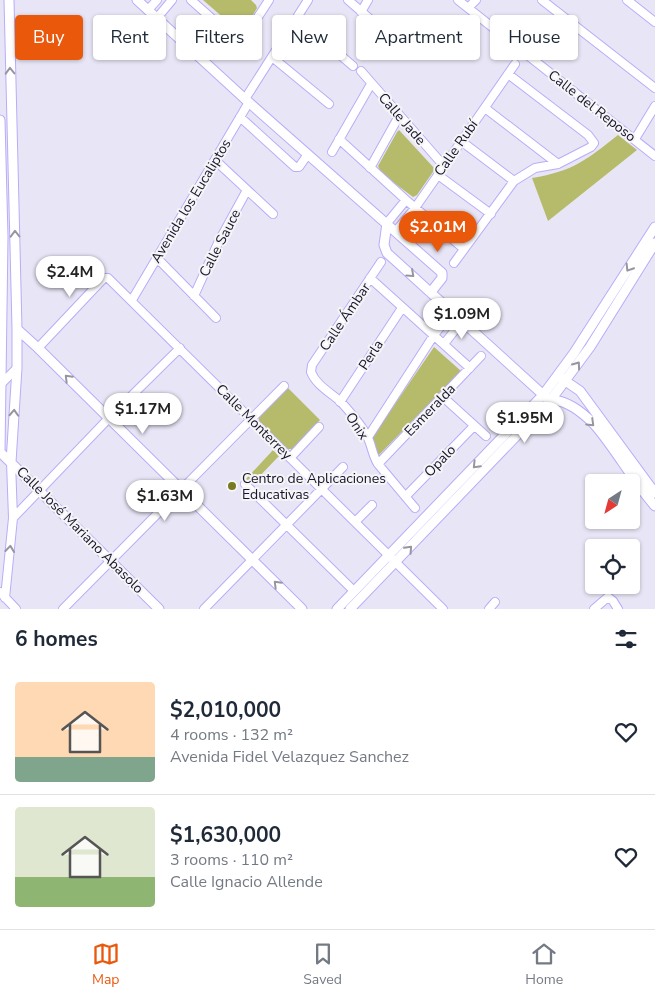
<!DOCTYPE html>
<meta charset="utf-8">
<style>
:root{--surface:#fff;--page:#f6f6f7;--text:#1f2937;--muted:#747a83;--line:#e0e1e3;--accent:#ea580c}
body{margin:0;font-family:"Nunito Sans",sans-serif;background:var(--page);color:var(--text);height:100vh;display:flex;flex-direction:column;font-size:19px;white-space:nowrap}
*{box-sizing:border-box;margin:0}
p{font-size:16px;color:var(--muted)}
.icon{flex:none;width:28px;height:28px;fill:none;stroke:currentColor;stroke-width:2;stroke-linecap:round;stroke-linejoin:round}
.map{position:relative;height:609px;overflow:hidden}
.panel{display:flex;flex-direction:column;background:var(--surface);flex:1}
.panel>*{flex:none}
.banner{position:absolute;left:15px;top:15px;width:625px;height:45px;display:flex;gap:10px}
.needle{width:32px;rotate:216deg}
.fabs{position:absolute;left:585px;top:474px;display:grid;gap:10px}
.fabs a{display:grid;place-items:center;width:55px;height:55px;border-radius:5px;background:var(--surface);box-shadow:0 1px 4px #0004;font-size:25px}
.price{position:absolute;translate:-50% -42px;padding:0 11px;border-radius:18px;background:#fff;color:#222;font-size:16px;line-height:32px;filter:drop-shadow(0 1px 2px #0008)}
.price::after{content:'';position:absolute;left:50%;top:30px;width:15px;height:11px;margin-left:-8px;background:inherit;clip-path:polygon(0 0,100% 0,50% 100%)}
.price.current{background:var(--accent);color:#fff}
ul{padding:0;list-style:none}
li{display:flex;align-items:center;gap:15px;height:125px;padding:0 15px}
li+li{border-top:1px solid var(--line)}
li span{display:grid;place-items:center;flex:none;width:140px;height:100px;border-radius:5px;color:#555}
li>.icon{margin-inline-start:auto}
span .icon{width:60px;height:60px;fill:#fffc;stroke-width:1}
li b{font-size:21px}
h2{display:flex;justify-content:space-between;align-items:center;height:60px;padding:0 15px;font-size:21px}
.tag{padding:0 18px;border-radius:5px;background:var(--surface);box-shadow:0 1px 4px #0004;font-size:18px;line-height:45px}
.tag.current{background:var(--accent);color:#fff}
.tab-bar{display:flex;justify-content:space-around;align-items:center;height:70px;border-top:1px solid var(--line);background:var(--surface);font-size:14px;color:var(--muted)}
.tab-bar a{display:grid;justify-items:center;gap:2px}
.tab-bar .current{color:var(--accent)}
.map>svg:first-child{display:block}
</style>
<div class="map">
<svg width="655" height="609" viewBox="0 0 655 609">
<rect width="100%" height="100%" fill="#e8e6f6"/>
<path fill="#b6bb6b" d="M203 0H251L256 5 257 8 243 32 241 33Z
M399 130 435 169 417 195 413 197 381 173 378 166 397 132Z
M618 135 637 150 548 221 532 178C574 171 586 160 618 135Z
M434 347 461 371 377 457 371 439Z
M288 388 320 420 293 449H287L259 422V417Z
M273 450 279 456 252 484 246 479Z"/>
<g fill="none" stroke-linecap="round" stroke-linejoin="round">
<g stroke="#baacf9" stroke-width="10">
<path id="minor" d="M191 0 236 40H243L269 0
M348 0 377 25
M458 0 655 156
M542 0 655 88
M627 0 655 22
M468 8 476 0
M148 10 157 0
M361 12 368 0
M157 18 172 0
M297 18 353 66
M272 57 329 104
M361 71 444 166
M245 99 308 0
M485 108 558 164
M240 117 295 167H299L308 154
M339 139 406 200 464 249
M635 139 655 106
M461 141 514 181
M332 152 371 84
M215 160 273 214
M370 168 399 116
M438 175 491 214
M387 223 406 200
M396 231 415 208 515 64
M157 258 216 318
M381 262 312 365 311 372C316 385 331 393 341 402 350 412 361 424 367 436 372 445 372 455 378 464L415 508
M454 263 514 181 535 168 558 164 591 147 594 143 588 135 508 74
M370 278 470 368
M194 296 218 243 247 190
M132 300 249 102
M444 344 462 321
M38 348 104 278H108L443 609
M0 385 17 368
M443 397 486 436
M340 402 402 308
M368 437 434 335 452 312
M290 458 319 427
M378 464 481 356
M245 484 354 591
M406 496 474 426
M13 518 109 418 180 348
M355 522 372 505
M0 592 16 609
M5 598 13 518 11 462
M63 609 284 386
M204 609 343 467
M489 609 495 602
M594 609 608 597 613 601 618 609"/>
</g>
<g stroke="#baacf9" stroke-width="11">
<path id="tertiary" d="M9 0 17 329V368L11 462
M137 0 245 99 440 271 442 273V278L431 292
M0 120 3 237 0 452 159 609
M387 223 384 245 387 253 550 401C564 397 584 414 594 424 616 449 632 480 655 506
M17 329 38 348 302 609
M561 378 580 391 655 493
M337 609 543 395 574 353 655 227
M350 609 550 401 590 347 655 243"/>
</g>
<use href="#minor" stroke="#fff" stroke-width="8"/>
<use href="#tertiary" stroke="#fff" stroke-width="9"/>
</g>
<defs><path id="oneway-chevron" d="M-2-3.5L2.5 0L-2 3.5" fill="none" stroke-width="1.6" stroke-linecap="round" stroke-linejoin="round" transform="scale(1.25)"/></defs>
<g stroke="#9895a1">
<use href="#oneway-chevron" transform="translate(10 71) rotate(-91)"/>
<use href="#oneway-chevron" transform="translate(15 234) rotate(-91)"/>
<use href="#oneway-chevron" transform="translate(629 268) rotate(122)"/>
<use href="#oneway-chevron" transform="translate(411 274) rotate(42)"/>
<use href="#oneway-chevron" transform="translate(577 365) rotate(-54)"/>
<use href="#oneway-chevron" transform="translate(68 378) rotate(-135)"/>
<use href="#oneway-chevron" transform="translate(14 413) rotate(-87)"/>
<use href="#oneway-chevron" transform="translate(591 423) rotate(44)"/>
<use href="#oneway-chevron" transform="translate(476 465) rotate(134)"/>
<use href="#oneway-chevron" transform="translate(10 549) rotate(-84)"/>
<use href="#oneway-chevron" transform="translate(409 549) rotate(-47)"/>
<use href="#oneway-chevron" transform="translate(277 584) rotate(-135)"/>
</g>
<circle fill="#767a22" stroke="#f5f5f5" stroke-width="2" cx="232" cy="486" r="5"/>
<g text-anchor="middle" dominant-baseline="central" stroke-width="4" stroke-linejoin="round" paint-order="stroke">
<g font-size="14" fill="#19132f" stroke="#f5f5f5">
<text transform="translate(592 106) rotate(38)">Calle del Reposo</text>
<text transform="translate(402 119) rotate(49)">Calle Jade</text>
<text transform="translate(456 148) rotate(-55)">Calle Rubí</text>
<text transform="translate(191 201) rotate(-59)">Avenida los Eucaliptos</text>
<text transform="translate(220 243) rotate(-63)">Calle Sauce</text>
<text transform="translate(345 317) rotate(-56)">Calle Ámbar</text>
<text transform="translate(371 355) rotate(-57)">Perla</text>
<text transform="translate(430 410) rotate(-46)">Esmeralda</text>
<text transform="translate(254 422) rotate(45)">Calle Monterrey</text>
<text transform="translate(357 426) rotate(57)">Onix</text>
<text transform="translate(440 461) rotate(-46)">Opalo</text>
<text transform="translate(80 530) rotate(45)">Calle José Mariano Abasolo</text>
</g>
<g font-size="14" fill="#19132f" stroke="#f5f5f5" text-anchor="start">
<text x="242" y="478">Centro de Aplicaciones<tspan x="242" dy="16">Educativas</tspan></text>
</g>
</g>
</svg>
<div class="fabs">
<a><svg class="needle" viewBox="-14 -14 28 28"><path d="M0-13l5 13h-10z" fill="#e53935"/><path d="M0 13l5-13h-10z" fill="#747a83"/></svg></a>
<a><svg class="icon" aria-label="locate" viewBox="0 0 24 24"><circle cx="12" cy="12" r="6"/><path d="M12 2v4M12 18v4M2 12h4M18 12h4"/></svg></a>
</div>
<b class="price current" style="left:438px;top:253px">$2.01M</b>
<b class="price" style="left:70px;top:298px">$2.4M</b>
<b class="price" style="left:462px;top:340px">$1.09M</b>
<b class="price" style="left:143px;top:435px">$1.17M</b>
<b class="price" style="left:525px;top:444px">$1.95M</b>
<b class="price" style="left:165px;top:522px">$1.63M</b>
<div class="banner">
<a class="tag current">Buy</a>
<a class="tag">Rent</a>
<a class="tag">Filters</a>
<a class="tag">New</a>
<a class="tag">Apartment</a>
<a class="tag">House</a>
</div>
</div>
<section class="panel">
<h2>6 homes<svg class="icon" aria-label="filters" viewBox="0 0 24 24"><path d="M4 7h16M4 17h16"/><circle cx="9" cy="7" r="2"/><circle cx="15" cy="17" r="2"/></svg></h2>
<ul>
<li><span style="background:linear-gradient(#ffd9b3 75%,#7fa58c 0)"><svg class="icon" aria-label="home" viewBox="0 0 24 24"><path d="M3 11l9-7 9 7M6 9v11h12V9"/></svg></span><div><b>$2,010,000</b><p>4 rooms · 132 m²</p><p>Avenida Fidel Velazquez Sanchez</p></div><svg class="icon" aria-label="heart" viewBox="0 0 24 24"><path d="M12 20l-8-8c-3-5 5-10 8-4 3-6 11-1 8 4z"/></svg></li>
<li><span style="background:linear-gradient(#dfe7d0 70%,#8fb573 0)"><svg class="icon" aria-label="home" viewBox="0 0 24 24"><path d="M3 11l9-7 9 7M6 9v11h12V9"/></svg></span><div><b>$1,630,000</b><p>3 rooms · 110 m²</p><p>Calle Ignacio Allende</p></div><svg class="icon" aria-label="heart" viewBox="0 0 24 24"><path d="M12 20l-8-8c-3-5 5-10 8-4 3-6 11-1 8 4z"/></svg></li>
</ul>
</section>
<nav class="tab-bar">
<a class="current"><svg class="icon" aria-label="map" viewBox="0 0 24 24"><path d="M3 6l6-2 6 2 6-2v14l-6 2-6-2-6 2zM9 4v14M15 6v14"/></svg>Map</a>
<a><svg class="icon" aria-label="saved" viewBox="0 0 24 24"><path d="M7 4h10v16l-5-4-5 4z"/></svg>Saved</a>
<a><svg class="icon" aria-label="home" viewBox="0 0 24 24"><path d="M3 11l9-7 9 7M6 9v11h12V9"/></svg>Home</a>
</nav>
